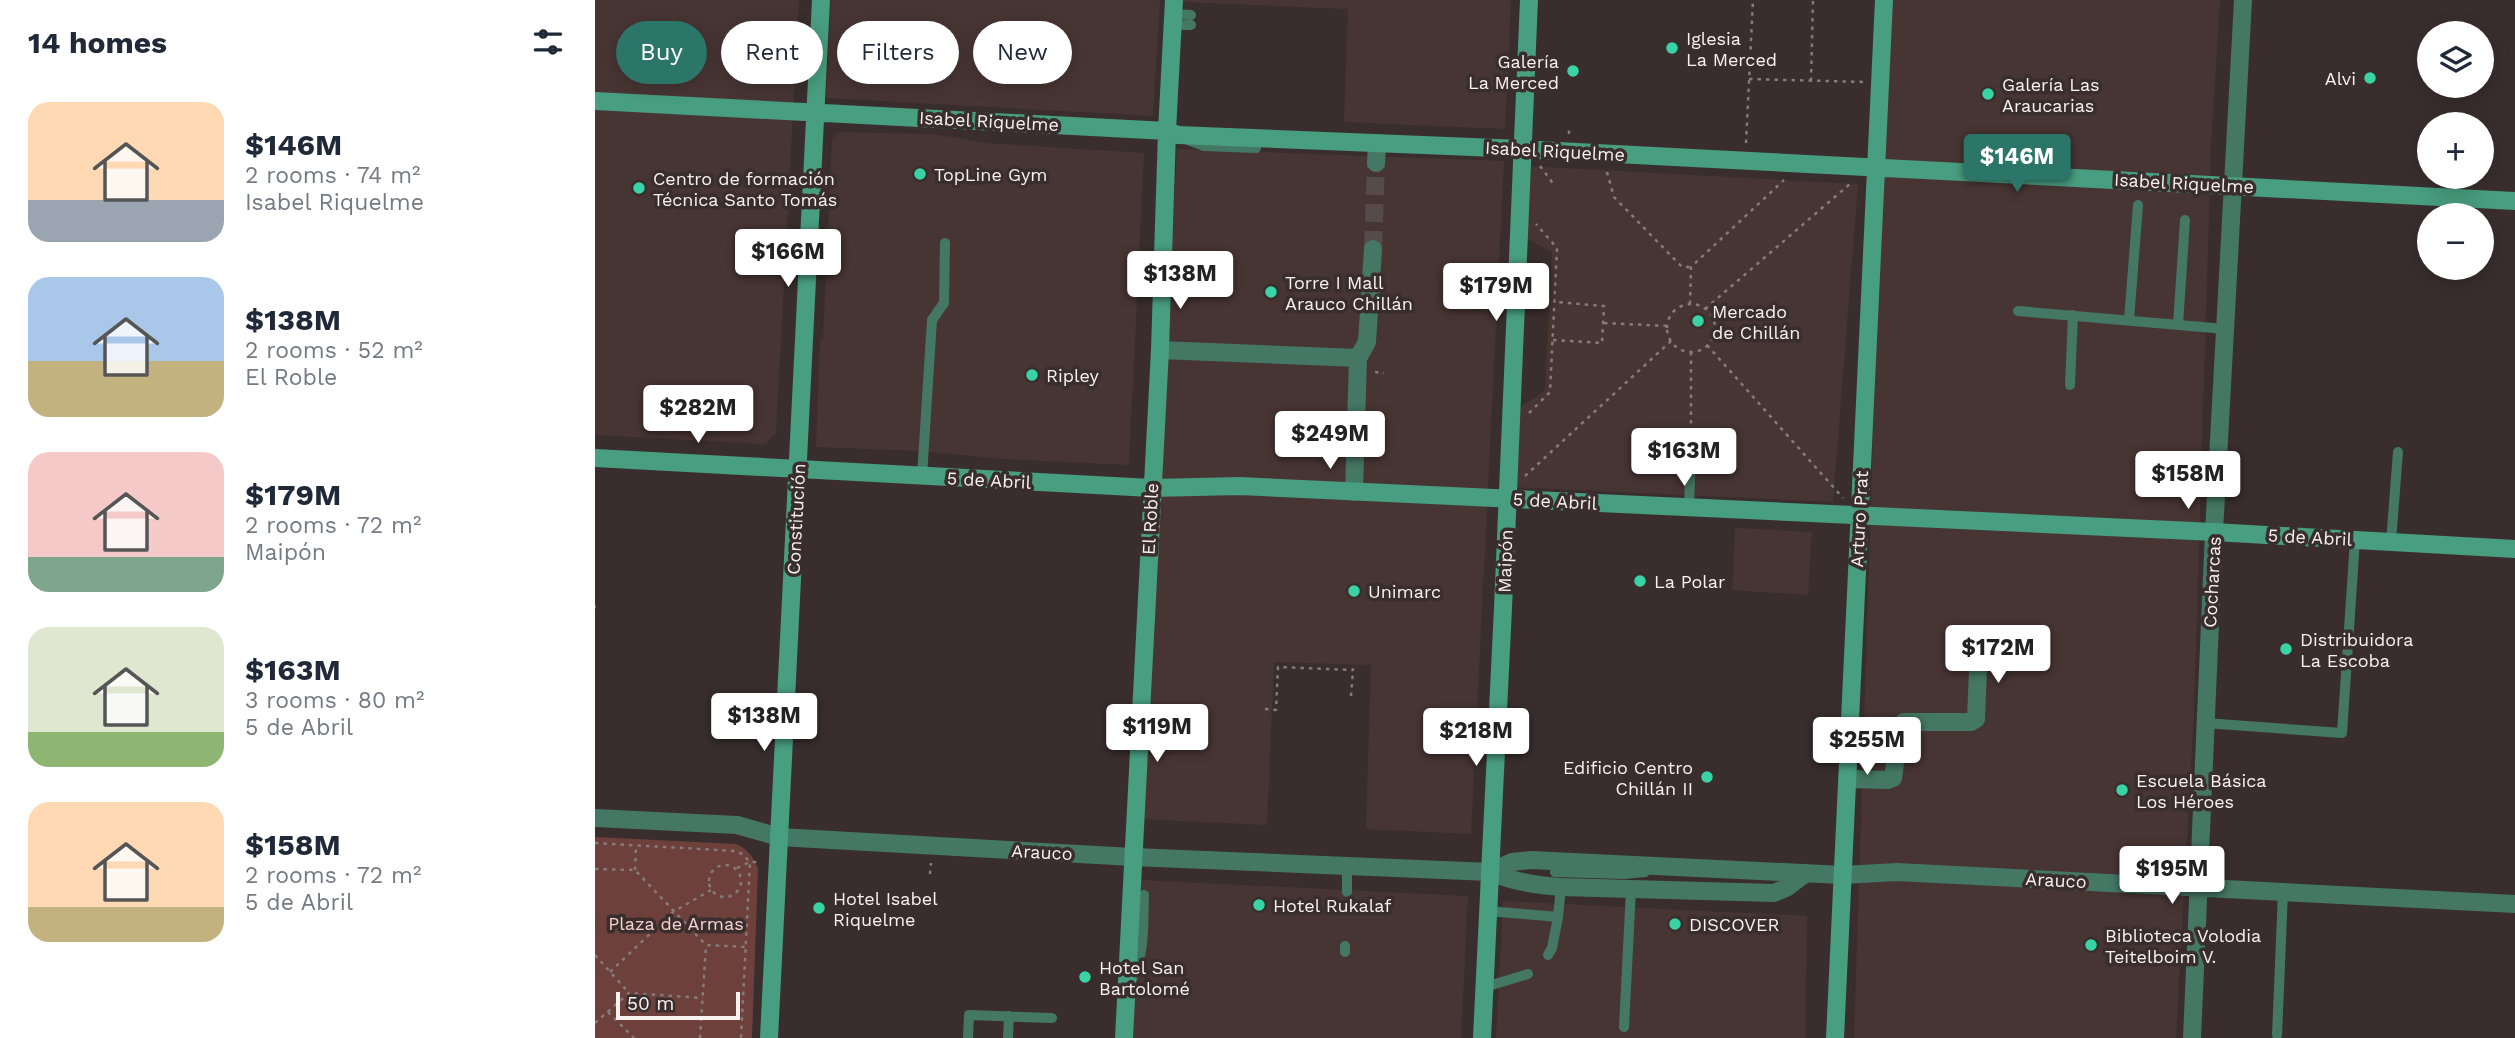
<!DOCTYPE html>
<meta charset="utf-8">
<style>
:root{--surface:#fff;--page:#f2f2f3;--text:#1f2937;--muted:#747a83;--accent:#2b7668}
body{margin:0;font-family:"Work Sans",sans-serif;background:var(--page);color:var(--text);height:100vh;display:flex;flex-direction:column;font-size:26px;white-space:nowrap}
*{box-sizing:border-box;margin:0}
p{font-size:23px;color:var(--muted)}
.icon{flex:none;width:38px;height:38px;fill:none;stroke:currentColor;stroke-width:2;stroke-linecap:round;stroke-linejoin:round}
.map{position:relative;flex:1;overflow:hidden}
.panel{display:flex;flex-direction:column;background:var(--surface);width:595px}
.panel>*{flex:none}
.banner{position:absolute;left:21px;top:21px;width:665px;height:63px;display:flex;gap:14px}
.buttons{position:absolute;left:1822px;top:21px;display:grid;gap:14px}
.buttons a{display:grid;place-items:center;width:77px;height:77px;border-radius:50%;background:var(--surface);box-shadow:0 4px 18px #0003;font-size:35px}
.scale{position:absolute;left:21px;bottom:18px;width:124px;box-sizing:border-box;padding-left:7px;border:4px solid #f8f1f0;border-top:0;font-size:19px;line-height:24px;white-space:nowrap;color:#f8f1f0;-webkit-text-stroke:5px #392e2d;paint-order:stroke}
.price{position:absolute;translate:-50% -60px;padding:0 16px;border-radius:7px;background:#fff;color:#222;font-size:23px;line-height:46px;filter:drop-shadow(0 2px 4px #0008)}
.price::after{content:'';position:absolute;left:50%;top:42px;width:21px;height:16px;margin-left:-10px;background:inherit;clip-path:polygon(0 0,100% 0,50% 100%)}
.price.current{background:var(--accent);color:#fff}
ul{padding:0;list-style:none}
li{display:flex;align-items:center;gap:21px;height:175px;padding:0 28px}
li span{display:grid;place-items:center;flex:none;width:196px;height:140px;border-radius:21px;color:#555}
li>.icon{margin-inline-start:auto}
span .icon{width:84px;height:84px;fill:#fffc;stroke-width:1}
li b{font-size:30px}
h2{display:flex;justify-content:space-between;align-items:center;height:84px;padding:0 28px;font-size:30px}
.chip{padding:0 24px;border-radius:32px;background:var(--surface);box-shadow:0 4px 18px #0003;font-size:24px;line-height:63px}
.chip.current{background:var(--accent);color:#fff}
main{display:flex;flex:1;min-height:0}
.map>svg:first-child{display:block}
</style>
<main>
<section class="panel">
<h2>14 homes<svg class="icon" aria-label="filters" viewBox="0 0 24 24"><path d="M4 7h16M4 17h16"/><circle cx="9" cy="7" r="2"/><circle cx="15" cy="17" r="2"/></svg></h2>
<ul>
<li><span style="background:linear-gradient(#ffd9b3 70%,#9aa5b1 0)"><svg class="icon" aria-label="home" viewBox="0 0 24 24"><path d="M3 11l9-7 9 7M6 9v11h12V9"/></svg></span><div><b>$146M</b><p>2 rooms · 74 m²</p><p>Isabel Riquelme</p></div></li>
<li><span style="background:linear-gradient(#a9c7e8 60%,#c2b280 0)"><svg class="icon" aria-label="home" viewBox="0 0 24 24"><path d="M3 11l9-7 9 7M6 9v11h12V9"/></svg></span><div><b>$138M</b><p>2 rooms · 52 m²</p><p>El Roble</p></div></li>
<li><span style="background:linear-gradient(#f6c9c9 75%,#7fa58c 0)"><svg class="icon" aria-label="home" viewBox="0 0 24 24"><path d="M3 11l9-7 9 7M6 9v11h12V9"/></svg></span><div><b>$179M</b><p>2 rooms · 72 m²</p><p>Maipón</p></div></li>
<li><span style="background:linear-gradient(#dfe7d0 75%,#8fb573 0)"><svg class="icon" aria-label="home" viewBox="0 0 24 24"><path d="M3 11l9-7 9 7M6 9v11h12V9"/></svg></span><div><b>$163M</b><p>3 rooms · 80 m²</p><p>5 de Abril</p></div></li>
<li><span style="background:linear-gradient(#ffd9b3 75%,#c2b280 0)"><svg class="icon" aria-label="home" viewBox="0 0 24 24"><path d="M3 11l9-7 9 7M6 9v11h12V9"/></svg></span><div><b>$158M</b><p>2 rooms · 72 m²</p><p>5 de Abril</p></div></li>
</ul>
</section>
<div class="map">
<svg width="1920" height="1038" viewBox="0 0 1920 1038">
<rect width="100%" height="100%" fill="#392e2d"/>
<path fill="#473533" d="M0 0H204L181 433 170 444 0 435Z
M236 0H565L558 116 231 98Z
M588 0H916L910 129 749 122 753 9 588 2Z
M1294 0H1625L1616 146 1599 711 1581 1038H1259L1287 154Z
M244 132 339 134 391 143 549 153 534 465 409 459 325 451 221 447 225 339 228 338 237 139Z
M582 149 909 161 876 834 771 829 776 665 679 662 672 825 545 819Z
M930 166 1263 184 1238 502 917 487 921 411 950 390 957 252 927 236Z
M1140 528 1217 532 1213 595 1137 590Z
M545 880 873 896 866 1038H538Z
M908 901 1212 916 1210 1038H901Z"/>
<path fill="#6e403b" d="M0 837 141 844C153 849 157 856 163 868L157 1038H0Z"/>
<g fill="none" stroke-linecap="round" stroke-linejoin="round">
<path stroke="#564b4a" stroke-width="18" stroke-dasharray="18 9" stroke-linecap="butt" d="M778 249 781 163"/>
<path stroke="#847b7a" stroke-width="2.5" stroke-dasharray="3.5 5" stroke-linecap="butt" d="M1154 79 1270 82
M1216 81 1218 0
M974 134V126
M1151 143 1158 0
M1388 157 1389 142
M945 166 960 186
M1012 172 1019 197 1087 267H1096
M1095 304 1096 267 1189 180
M1072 328a24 24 0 1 1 48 0a24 24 0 1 1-48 0Z
M1110 309 1256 183
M1009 323 1072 326
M958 340 1007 343 1009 306 961 302
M1112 345 1248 498
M1096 352V439
M780 372 789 373
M934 413 955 392 962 248 941 224
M930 476 1076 341
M0 607H1
M756 696 758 670
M670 709 681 710 683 667 758 670V665
M0 843 140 851 147 854 155 862 146 1038
M114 881a16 16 0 1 1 32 0a16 16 0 1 1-32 0Z
M142 868 155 862H166
M0 869 40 870 111 945 150 947
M40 870 41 846
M335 874 336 863
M0 955 34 993
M15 972 78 912 116 890
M13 1012 39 1038
M0 1023 34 993 108 998
M105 1038 111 945"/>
<path stroke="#447764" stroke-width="10" d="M578 14 596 15
M578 25H596
M593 140 609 146 661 148
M1423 311 1630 329
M1534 320 1543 205
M1583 325 1590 220
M1475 385 1478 315
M327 476 337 320 349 303 350 243
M1094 507 1096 453
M1796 542 1803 452
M1610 723 1747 733 1760 540
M752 866V892
M960 872 1029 874 1050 872
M893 911 963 917 966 887
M750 952V946
M953 955 957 948 963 917
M537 979C550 953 548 925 549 895
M890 987 933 974
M1029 1027 1036 889
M1682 1035 1688 892
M373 1038 374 1015 457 1018
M413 1038 414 1016"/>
<path stroke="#447764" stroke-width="18" d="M781 163 782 143
M565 350 763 358 759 492
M763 358 772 342 778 249
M1253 779 1293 780 1298 778 1305 729 1309 722H1376L1381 719 1384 645
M0 818 142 825 184 837 538 857 895 872C919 882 941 885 966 887L1179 893 1191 888 1211 873
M895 872 917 862 936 860 1248 875 1302 872 1920 904
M1597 1038 1619 532 1648 0"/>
<path stroke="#489e80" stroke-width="18" d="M0 101 572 131 583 135 926 149 1920 201
M0 458 556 488 645 486 1619 532 1920 549
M174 1038 226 0
M529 1038 565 350 572 131 579 0
M887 1038 908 608 934 0
M1240 1038 1289 0"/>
</g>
<g fill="#39d4a5" stroke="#392e2d" stroke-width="2.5">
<circle cx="1077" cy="48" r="7"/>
<circle cx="978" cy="71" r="7"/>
<circle cx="1775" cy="78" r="7"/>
<circle cx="1393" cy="94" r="7"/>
<circle cx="325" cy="174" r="7"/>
<circle cx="44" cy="188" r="7"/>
<circle cx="676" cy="292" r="7"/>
<circle cx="1103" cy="321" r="7"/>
<circle cx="437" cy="375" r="7"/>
<circle cx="1045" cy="581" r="7"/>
<circle cx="759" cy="591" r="7"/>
<circle cx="1691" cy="649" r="7"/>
<circle cx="1112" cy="777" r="7"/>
<circle cx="1527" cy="790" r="7"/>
<circle cx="664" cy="905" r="7"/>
<circle cx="224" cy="908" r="7"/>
<circle cx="1080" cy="924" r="7"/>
<circle cx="1496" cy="945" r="7"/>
<circle cx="490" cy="977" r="7"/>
</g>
<g text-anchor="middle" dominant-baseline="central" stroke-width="7" stroke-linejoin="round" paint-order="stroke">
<g font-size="18" fill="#f8f1f0" stroke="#392e2d" text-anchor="start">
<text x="1091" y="38">Iglesia<tspan x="1091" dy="21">La Merced</tspan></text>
<text x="964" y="61" text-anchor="end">Galería<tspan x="964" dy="21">La Merced</tspan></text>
<text x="1761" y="78" text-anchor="end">Alvi</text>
<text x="1407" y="84">Galería Las<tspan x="1407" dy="21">Araucarias</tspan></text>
<text x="339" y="174">TopLine Gym</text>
<text x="58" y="178">Centro de formación<tspan x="58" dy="21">Técnica Santo Tomás</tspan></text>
<text x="690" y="282">Torre I Mall<tspan x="690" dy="21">Arauco Chillán</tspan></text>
<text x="1117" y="311">Mercado<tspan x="1117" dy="21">de Chillán</tspan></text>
<text x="451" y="375">Ripley</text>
<text x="1059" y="581">La Polar</text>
<text x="773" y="591">Unimarc</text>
<text x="1705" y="639">Distribuidora<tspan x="1705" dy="21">La Escoba</tspan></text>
<text x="1098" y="767" text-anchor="end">Edificio Centro<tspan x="1098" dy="21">Chillán II</tspan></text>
<text x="1541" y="780">Escuela Básica<tspan x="1541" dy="21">Los Héroes</tspan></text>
<text x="238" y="898">Hotel Isabel<tspan x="238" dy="21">Riquelme</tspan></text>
<text x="678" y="905">Hotel Rukalaf</text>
<text x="1094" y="924">DISCOVER</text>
<text x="1510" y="935">Biblioteca Volodia<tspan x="1510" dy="21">Teitelboim V.</tspan></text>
<text x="504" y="967">Hotel San<tspan x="504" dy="21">Bartolomé</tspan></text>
</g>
<g font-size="18" fill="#f8f1f0" stroke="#392e2d">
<text transform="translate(394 121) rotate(3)">Isabel Riquelme</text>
<text transform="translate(960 151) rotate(3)">Isabel Riquelme</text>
<text transform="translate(1589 183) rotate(3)">Isabel Riquelme</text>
<text transform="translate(394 480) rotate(3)">5 de Abril</text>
<text transform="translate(960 501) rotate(3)">5 de Abril</text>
<text transform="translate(201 519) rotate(-87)">Constitución</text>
<text transform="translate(555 519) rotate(-87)">El Roble</text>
<text transform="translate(1264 519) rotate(-87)">Arturo Prat</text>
<text transform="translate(1715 537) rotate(3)">5 de Abril</text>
<text transform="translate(910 561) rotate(-88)">Maipón</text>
<text transform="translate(1617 582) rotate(-87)">Cocharcas</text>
<text transform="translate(447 852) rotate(3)">Arauco</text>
<text transform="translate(1461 880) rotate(3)">Arauco</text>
</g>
<g font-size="18" fill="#f7d1cb" stroke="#392e2d">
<text x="81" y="923">Plaza de Armas</text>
</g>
</g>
</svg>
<div class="buttons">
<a><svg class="icon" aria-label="layers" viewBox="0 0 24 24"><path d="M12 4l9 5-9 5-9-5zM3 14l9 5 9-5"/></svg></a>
<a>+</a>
<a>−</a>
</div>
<div class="scale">50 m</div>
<b class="price current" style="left:1422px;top:194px">$146M</b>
<b class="price" style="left:193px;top:289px">$166M</b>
<b class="price" style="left:585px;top:311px">$138M</b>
<b class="price" style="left:901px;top:323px">$179M</b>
<b class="price" style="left:103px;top:445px">$282M</b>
<b class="price" style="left:735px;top:471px">$249M</b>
<b class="price" style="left:1089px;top:488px">$163M</b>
<b class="price" style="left:1593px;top:511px">$158M</b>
<b class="price" style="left:1403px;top:685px">$172M</b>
<b class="price" style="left:169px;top:753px">$138M</b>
<b class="price" style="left:562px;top:764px">$119M</b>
<b class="price" style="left:881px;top:768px">$218M</b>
<b class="price" style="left:1272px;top:777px">$255M</b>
<b class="price" style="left:1577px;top:906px">$195M</b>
<div class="banner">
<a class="chip current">Buy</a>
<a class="chip">Rent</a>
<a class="chip">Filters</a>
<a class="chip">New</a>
</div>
</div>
</main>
